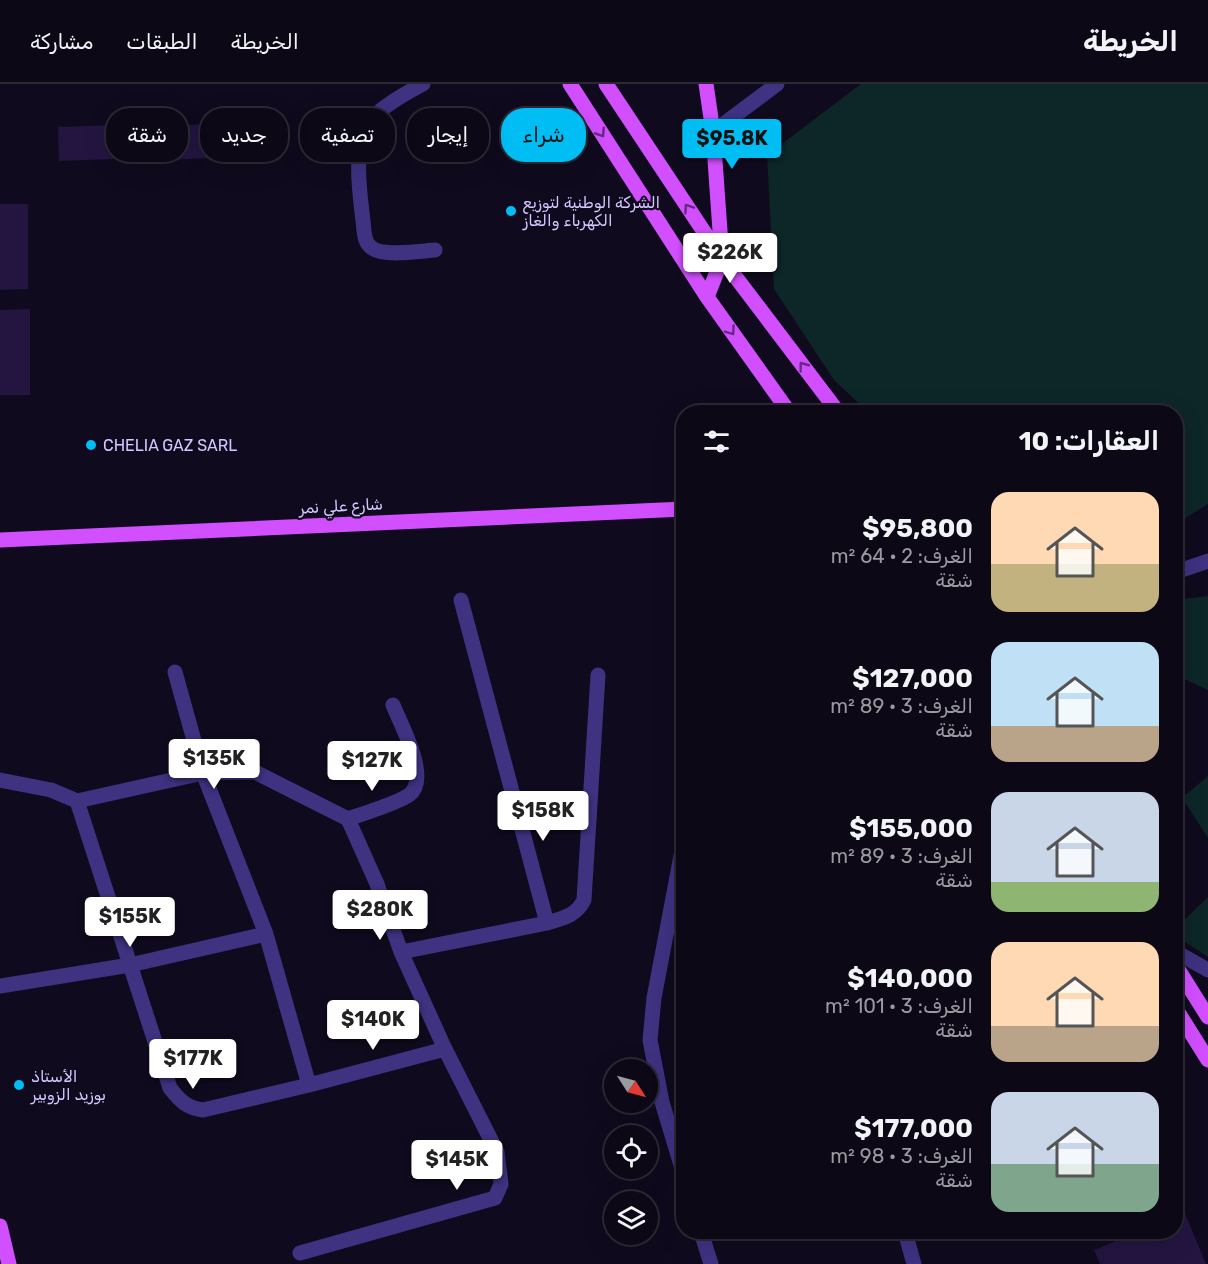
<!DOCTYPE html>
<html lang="ar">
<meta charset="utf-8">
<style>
:root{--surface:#0c0816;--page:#15111f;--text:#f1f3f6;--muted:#9a9aa1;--line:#2c2935;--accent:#00bdf3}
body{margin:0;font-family:Rubik,Vazirmatn,sans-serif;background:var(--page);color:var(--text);direction:rtl;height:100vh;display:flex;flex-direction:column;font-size:22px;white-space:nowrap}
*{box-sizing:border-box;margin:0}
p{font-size:20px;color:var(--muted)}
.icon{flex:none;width:33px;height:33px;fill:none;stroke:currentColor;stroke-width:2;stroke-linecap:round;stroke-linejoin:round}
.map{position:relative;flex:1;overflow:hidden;direction:ltr}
.drawer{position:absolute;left:676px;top:321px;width:507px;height:834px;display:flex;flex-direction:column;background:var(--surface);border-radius:24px;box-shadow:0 6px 24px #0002,0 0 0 2px var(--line);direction:rtl}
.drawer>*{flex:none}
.guide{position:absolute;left:18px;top:24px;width:568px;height:54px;direction:rtl;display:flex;gap:12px}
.needle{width:39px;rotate:126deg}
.tools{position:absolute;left:604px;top:975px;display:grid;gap:12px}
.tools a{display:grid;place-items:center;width:54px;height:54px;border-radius:50%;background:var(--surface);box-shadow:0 6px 24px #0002,0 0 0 2px var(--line);font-size:30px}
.price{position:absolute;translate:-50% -51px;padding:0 14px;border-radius:6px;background:#fff;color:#222;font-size:20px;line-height:39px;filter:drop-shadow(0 2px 3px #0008)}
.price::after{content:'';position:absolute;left:50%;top:36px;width:18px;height:14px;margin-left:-9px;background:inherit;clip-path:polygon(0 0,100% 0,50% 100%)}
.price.on{background:var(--accent);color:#111}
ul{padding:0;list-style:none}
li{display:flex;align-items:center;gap:18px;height:150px;padding:0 24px}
li span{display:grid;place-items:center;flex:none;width:168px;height:120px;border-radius:18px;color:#555}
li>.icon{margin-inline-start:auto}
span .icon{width:72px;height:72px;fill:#fffc;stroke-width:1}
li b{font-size:26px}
h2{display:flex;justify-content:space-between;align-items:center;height:72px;padding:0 24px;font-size:26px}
.chip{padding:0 21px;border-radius:24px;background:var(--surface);box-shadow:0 6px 24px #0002,0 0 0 2px var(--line);font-size:21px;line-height:54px}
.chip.on{background:var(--accent);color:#111}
header{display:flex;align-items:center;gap:36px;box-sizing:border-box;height:84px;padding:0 30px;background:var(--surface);border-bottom:2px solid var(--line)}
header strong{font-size:28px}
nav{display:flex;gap:33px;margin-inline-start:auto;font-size:21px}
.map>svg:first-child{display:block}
</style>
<header>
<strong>الخريطة</strong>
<nav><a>الخريطة</a><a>الطبقات</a><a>مشاركة</a></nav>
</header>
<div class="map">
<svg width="1208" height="1180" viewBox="0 0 1208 1180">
<rect width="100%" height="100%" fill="#100a1e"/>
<path fill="#0d2628" d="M861 0H1208V420L1176 440V328H868L834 296 774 205 767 71Z
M1208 512V606L1176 591V516Z
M1208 692V754L1182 714Z
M1208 813V873L1176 852V844Z"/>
<path fill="#231540" d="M253 38 254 72 169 76 168 42Z
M143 40 144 74 59 77 58 43Z
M0 120H28V205L0 206Z
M30 225V311H0V226Z
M1184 1127 1206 1180H1100L1094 1166 1138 1148H1176V1131Z"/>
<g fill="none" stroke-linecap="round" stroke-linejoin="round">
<path stroke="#3e3281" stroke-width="15" d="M423 0C408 8 393 16 380 27 347 56 361 109 364 147 365 154 366 160 372 164 384 173 420 167 435 166
M713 48 777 0
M1176 488 1208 477
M0 696 51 706 77 717 170 1004C180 1017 187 1024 203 1026L309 1001 266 850 203 689 175 588
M77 717 203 689 255 688 348 735 377 800 401 868 445 965 497 1068 501 1100 495 1114 300 1169
M348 735C362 730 398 719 409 711 431 695 401 641 393 621
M684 756 654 914 650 956 662 1018 684 1091
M547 839C563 834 576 832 584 816L598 591
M401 868 547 839 461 516
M1176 868 1208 886
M0 902 130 881 266 850
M309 1001 445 965
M701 1148 711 1180
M905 1148 914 1180"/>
<path stroke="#d24fff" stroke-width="15" d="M570 0 707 213 789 328
M606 0 722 175 838 328
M706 0 713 48 722 175 707 213
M0 456 684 425
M1176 882 1208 933
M1176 925 1208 976
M0 1142 9 1180"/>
</g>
<defs><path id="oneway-chevron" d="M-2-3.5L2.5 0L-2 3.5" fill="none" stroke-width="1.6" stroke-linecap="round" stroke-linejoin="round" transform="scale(1.5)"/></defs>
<g stroke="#672983">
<use href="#oneway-chevron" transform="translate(601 49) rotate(57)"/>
<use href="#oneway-chevron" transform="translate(688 124) rotate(-124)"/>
<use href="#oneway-chevron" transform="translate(731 247) rotate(55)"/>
<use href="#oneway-chevron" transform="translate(803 282) rotate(-127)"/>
</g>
<g fill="#00bdf3" stroke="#100a1e" stroke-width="2">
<circle cx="511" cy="127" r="6"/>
<circle cx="91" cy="361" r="6"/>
<circle cx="19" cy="1001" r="6"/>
</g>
<g text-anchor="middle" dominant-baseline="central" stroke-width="4.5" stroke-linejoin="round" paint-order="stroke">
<g font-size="16" fill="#d5c8ff" stroke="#100a1e" text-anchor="start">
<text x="523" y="118">الشركة الوطنية لتوزيع<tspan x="523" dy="18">الكهرباء والغاز</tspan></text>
<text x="103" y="361">CHELIA GAZ SARL</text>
<text x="31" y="992">الأستاذ<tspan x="31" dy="18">بوزيد الزوبير</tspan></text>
</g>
<g font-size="16" fill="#d5c8ff" stroke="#100a1e">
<text transform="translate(341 422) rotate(-3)">شارع علي نمر</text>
</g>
</g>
</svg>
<div class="tools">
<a><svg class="needle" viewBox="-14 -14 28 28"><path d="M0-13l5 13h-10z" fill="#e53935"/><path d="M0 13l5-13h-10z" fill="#9a9aa1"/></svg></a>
<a><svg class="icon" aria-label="locate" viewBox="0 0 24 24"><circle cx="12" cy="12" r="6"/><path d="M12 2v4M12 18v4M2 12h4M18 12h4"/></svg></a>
<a><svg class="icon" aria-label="layers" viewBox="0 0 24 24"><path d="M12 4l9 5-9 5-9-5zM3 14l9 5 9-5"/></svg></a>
</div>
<b class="price on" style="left:732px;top:86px">$95.8K</b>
<b class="price" style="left:730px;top:200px">$226K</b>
<b class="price" style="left:214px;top:706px">$135K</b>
<b class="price" style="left:372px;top:708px">$127K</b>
<b class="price" style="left:543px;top:758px">$158K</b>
<b class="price" style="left:380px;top:857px">$280K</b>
<b class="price" style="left:130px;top:864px">$155K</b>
<b class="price" style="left:373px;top:967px">$140K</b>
<b class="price" style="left:193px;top:1006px">$177K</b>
<b class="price" style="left:457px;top:1107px">$145K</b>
<div class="guide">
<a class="chip on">شراء</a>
<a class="chip">إيجار</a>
<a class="chip">تصفية</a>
<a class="chip">جديد</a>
<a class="chip">شقة</a>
</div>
<section class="drawer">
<h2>العقارات: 10<svg class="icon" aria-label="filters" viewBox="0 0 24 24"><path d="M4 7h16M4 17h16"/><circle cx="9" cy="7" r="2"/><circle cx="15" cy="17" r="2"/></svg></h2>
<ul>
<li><span style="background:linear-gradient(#ffd9b3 60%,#c2b280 0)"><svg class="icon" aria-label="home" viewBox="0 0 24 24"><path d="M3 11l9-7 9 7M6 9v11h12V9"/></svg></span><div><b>$95,800</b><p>الغرف: 2 · 64 m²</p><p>شقة</p></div></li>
<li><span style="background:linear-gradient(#bfe0f5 70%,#b9a48a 0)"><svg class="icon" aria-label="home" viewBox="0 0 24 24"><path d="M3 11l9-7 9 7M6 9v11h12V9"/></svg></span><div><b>$127,000</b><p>الغرف: 3 · 89 m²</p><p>شقة</p></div></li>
<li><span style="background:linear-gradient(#c9d6e8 75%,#8fb573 0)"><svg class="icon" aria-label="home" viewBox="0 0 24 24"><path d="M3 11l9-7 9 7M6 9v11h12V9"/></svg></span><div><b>$155,000</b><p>الغرف: 3 · 89 m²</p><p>شقة</p></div></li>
<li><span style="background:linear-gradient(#ffd9b3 70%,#b9a48a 0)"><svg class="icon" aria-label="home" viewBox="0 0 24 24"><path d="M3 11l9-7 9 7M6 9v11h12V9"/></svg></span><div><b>$140,000</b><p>الغرف: 3 · 101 m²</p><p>شقة</p></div></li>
<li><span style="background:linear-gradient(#c9d6e8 60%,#7fa58c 0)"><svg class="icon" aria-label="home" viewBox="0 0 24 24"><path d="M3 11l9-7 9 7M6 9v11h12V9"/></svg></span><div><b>$177,000</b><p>الغرف: 3 · 98 m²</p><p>شقة</p></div></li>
</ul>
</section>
</div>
